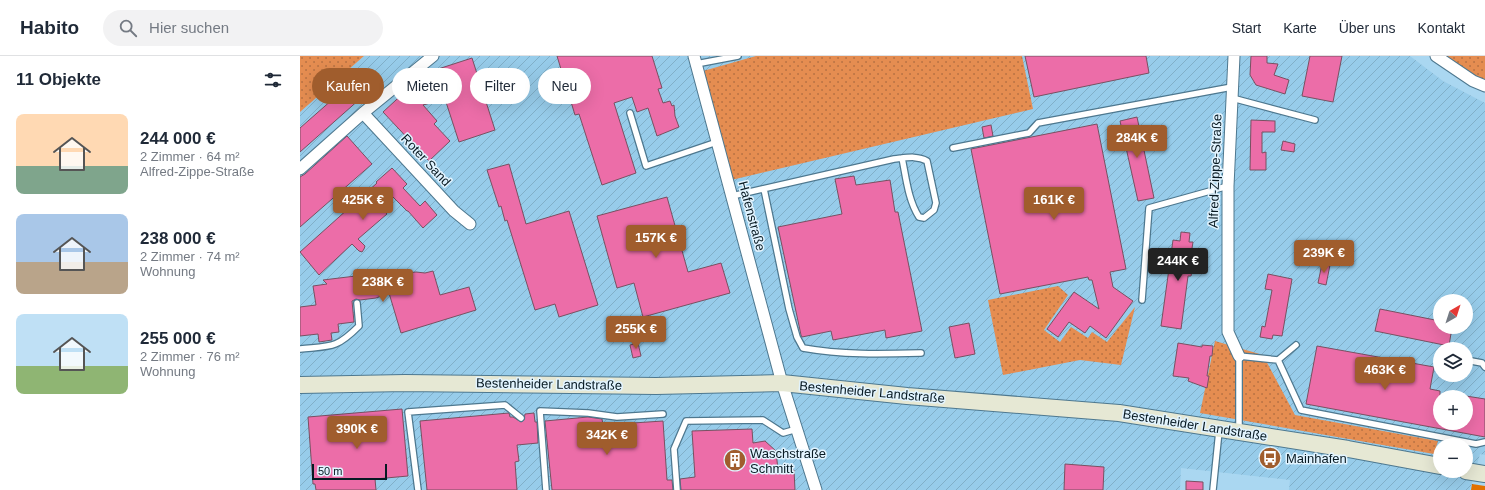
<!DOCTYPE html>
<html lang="de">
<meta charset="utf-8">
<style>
:root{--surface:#fff;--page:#f2f2f3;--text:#1f2937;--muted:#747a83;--line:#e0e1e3;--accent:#a05d2d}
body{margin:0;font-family:Arial,sans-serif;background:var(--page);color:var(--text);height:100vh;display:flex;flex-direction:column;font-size:15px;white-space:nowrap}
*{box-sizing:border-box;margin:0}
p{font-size:13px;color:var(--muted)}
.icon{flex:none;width:22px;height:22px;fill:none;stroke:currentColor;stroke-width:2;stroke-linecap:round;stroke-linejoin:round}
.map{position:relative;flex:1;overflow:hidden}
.sheet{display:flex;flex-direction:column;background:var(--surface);width:300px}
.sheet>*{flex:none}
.banner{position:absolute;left:12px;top:12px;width:380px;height:36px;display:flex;gap:8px}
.needle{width:26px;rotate:39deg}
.fabs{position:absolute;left:1133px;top:238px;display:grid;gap:8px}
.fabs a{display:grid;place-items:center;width:40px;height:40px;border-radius:50%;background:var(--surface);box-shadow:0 4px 16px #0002;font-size:20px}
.scale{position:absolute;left:12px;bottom:10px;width:75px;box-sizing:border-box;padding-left:4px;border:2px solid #081a23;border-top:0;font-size:11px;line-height:14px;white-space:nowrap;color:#081a23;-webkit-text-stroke:3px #e2f4ff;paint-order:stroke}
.price{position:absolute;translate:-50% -34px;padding:0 9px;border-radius:4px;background:var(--accent);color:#fff;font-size:13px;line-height:26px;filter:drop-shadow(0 1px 2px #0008)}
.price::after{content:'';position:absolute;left:50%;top:24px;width:12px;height:9px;margin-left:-6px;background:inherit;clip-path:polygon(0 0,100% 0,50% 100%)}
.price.selected{background:#222;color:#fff}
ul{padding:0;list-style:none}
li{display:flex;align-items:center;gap:12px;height:100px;padding:0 16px}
li span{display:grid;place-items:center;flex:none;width:112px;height:80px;border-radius:8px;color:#555}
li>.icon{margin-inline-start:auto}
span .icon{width:48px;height:48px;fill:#fffc;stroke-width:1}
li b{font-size:17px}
h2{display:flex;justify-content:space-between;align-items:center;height:48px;padding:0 16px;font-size:17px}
.chip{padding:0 14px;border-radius:18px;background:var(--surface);box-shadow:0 4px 16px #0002;font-size:14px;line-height:36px}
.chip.selected{background:var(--accent);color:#fff}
header{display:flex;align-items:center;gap:24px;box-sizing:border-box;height:56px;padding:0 20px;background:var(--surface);border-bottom:1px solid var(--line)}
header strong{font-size:19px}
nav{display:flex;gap:22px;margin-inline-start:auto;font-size:14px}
.search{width:280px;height:36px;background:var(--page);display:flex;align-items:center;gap:10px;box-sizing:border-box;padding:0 14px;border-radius:22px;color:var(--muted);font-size:15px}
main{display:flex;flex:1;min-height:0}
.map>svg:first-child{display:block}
</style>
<header>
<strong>Habito</strong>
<div class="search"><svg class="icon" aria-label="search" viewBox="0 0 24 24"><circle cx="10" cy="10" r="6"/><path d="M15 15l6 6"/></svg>Hier suchen</div>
<nav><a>Start</a><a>Karte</a><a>Über uns</a><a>Kontakt</a></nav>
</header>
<main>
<section class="sheet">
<h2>11 Objekte<svg class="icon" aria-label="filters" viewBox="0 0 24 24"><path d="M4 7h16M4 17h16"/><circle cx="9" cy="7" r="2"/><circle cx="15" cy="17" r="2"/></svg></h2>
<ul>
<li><span style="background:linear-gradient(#ffd9b3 65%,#7fa58c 0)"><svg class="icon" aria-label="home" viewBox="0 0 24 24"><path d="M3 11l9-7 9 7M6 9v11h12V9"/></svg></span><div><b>244 000 €</b><p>2 Zimmer · 64 m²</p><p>Alfred-Zippe-Straße</p></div></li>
<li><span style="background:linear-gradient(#a9c7e8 60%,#b9a48a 0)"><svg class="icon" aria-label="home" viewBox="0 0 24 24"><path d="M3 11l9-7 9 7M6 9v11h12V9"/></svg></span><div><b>238 000 €</b><p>2 Zimmer · 74 m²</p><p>Wohnung</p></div></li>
<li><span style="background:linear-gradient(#bfe0f5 65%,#8fb573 0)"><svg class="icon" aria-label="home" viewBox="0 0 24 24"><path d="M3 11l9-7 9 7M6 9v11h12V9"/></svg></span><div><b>255 000 €</b><p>2 Zimmer · 76 m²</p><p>Wohnung</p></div></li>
</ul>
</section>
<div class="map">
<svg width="1185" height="434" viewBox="0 0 1185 434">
<defs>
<pattern id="industrial-furrows" width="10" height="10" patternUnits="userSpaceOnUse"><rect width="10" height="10" fill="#97ccea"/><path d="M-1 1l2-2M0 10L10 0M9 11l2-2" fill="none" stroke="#81afc8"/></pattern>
<pattern id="grass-dots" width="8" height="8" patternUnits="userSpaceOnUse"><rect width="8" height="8" fill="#e58d51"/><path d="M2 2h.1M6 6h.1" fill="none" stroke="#b87243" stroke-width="1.8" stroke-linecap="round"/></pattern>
<pattern id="forest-crowns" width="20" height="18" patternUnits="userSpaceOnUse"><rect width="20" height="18" fill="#e27100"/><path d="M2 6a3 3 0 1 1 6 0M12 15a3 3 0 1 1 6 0" fill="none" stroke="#b55c02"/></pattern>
</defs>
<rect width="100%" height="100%" fill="#aad7f1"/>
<path fill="url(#industrial-furrows)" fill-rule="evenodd" d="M64 0H1110L1143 25 1185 47V399L1180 398 1170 434H989L990 424 881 412 880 434H0V56ZM1140 245H1166V271H1140ZM1140 293H1166V319H1140ZM1140 341H1166V367H1140ZM1140 389H1166V415H1140Z"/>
<path fill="url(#grass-dots)" d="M0 0H64L0 56Z
M456 0H722L733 53 427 125 403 15Z
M1136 0H1185V30Z
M758 230 768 239 744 274 760 286 771 271 788 282 792 276 807 286 835 251 821 309 780 304 703 319 688 244Z
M915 285 963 299 995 359 1138 385 1134 398 900 357Z"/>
<path fill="url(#forest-crowns)" d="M1172 428 1185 430V434H1171Z"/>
<path fill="#ec6da8" stroke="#795061" d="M257 0H352L362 32 358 33 363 47 370 45 372 50 374 49 375 60 379 71 357 80 348 52 337 56 332 41 314 47 336 117 302 129 279 58 275 59Z
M725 0H846L849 17 734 41Z
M951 0H967V7L978 8 974 19 989 24 985 38 956 29 950 19Z
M1010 0H1042L1033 46 1002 40Z
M172 2 195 74 159 86 145 43 123 49 137 65 134 68 150 85 129 105 83 56 109 32 108 30 138 21 135 14Z
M66 14 78 27 0 96V72Z
M837 61 854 142 838 145 820 65Z
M951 64 975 65V76H962V97L966 96V114H950Z
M797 68 826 213 810 216 813 231 833 245 806 282 790 270 785 277 769 266 758 281 747 273 774 236 799 253 792 224H789L788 221 700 238 671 93Z
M691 69 693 80 684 82 682 71Z
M47 80 72 108 0 171V121L5 118Z
M983 85 995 88 994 96 981 94Z
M209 108 226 168 269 155 298 249 259 261 255 248 235 254 207 164 205 165 201 150 199 151 187 114Z
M92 112 107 128 103 132 120 150 125 145 137 159 123 172 108 155H107L93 141 81 151 87 158 58 183 65 190 64 193 62 196 59 195 52 188 19 219 0 196 77 127 76 126Z
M554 120 556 129 590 124 595 156H598L622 275 586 282 585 274 533 284 531 275 502 281 501 279 478 171 542 158 535 123Z
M367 141 388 216 421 207 430 237 343 261 334 227 317 232 297 160Z
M881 176 890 177 889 186H893L890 205 894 206 891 220H888L881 273 861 270 873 184 880 185Z
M1022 208 1030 209 1026 229 1018 227Z
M133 215 140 239 169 231 176 254 101 277 89 237 76 242 60 244 56 243 52 245 54 266 38 268 39 276 31 277 32 284 19 286 18 278 0 280V251L16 249 13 230 27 228 23 224 64 219 66 236 97 226 108 217 116 216 125 217Z
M968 218 992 223 982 280 973 279 972 283 960 281 962 270 965 271 972 234 965 233Z
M1080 253 1140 265V271H1152L1149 290 1075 275Z
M669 267 675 298 655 302 649 271Z
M338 287 341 300 333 302 330 289Z
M878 287 902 291V289L913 290 912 300H910L907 320H909L907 332 888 325 889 322 873 320Z
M1017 290 1134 311 1130 333 1140 335V367H1166V340L1185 343V381L1006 348Z
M102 353 108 420 75 423 76 434H16L15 428H13L8 361Z
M209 357 210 361H213L221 366 224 364 225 358 234 357 235 366H237L238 387 217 389 219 405 215 406 217 434H127L120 365Z
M288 361 302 363 303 369 363 365 367 424H372L373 434H252L245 365Z
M452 373 453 387 465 385 476 395 478 414H494L495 434H381L380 423 395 421 392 375Z
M765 408 804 411 803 434H764Z
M886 425 903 426V434H886Z"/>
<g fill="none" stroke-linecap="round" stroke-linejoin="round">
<g stroke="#4e788f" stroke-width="8">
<path id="service" d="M396 8 438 0
M932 42 1015 64
M330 57 346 110 417 86
M653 92 729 77 738 67 932 31
M464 133 489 253 497 281 503 292C542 299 581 298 621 297
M432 140 594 103C605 102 617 99 627 105L636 147 634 154 624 162 619 161C608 144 606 121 602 102
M842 244 849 152 928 130
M0 293C31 290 36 293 59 270L57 247
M978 304 1001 354 1176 388 1185 386
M1166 304 1182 307 1185 311
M939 375V300L978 304 996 289
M118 434 108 356 205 349 221 362
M246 434 240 355 288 357 317 361 363 358
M377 434 374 393 386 365 463 364 483 377 497 373
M913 434 919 375"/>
</g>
<g stroke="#4e788f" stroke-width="13">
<path id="minor" d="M394 0 482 327 516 434
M934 0 928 130V276L939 300
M1136 0 1173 25 1185 30
M63 57 154 155 170 168
M0 113 63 57 133 0"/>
</g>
<g stroke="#4e788f" stroke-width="18">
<path id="secondary" d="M0 329 105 327 356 330 482 327 607 340 819 357 1048 393 1140 410
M1166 415 1185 418"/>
</g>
<use href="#service" stroke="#fff" stroke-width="5.5"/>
<use href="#minor" stroke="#fff" stroke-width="11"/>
<use href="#secondary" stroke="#e6e8d4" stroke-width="16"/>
</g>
<defs>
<g id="bus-disc" transform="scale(1.15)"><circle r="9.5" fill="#a05d2d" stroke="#e2f4ff"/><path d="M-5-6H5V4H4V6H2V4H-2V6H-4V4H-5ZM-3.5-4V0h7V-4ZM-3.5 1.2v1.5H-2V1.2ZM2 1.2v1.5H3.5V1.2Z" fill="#fff"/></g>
<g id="building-disc" transform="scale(1.15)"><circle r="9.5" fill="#a05d2d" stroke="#e2f4ff"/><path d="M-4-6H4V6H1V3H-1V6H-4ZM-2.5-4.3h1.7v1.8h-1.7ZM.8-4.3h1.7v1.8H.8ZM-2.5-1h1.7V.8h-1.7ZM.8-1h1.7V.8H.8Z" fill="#fff"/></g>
</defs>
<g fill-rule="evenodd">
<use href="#bus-disc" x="970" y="402"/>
<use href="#building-disc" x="435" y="404"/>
</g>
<g text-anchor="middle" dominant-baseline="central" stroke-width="3" stroke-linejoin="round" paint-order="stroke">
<g font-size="13" fill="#081a23" stroke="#e2f4ff">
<text transform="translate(126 104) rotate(47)">Roter Sand</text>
<text transform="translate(915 115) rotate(-88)">Alfred-Zippe-Straße</text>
<text transform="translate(452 160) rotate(75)">Hafenstraße</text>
<text transform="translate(249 328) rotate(1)">Bestenheider Landstraße</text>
<text transform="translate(572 336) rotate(5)">Bestenheider Landstraße</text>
<text transform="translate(895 369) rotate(9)">Bestenheider Landstraße</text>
</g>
<g font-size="13" fill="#081a23" stroke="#e2f4ff" text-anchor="start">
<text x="450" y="397">Waschstraße<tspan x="450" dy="15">Schmitt</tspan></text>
<text x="986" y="402">Mainhafen</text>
</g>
</g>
</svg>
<div class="fabs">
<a><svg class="needle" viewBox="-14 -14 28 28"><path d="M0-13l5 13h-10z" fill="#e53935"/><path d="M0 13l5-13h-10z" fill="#747a83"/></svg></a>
<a><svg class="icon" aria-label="layers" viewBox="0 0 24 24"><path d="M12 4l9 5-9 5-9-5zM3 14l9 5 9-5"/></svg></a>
<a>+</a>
<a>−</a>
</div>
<div class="scale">50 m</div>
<b class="price" style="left:837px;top:103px">284K €</b>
<b class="price" style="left:63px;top:165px">425K €</b>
<b class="price" style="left:754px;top:165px">161K €</b>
<b class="price" style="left:356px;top:203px">157K €</b>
<b class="price" style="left:1024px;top:218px">239K €</b>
<b class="price selected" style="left:878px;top:226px">244K €</b>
<b class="price" style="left:83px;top:247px">238K €</b>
<b class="price" style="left:336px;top:294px">255K €</b>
<b class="price" style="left:1085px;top:335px">463K €</b>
<b class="price" style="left:57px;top:394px">390K €</b>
<b class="price" style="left:307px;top:400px">342K €</b>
<div class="banner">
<a class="chip selected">Kaufen</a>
<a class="chip">Mieten</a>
<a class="chip">Filter</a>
<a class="chip">Neu</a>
</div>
</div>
</main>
